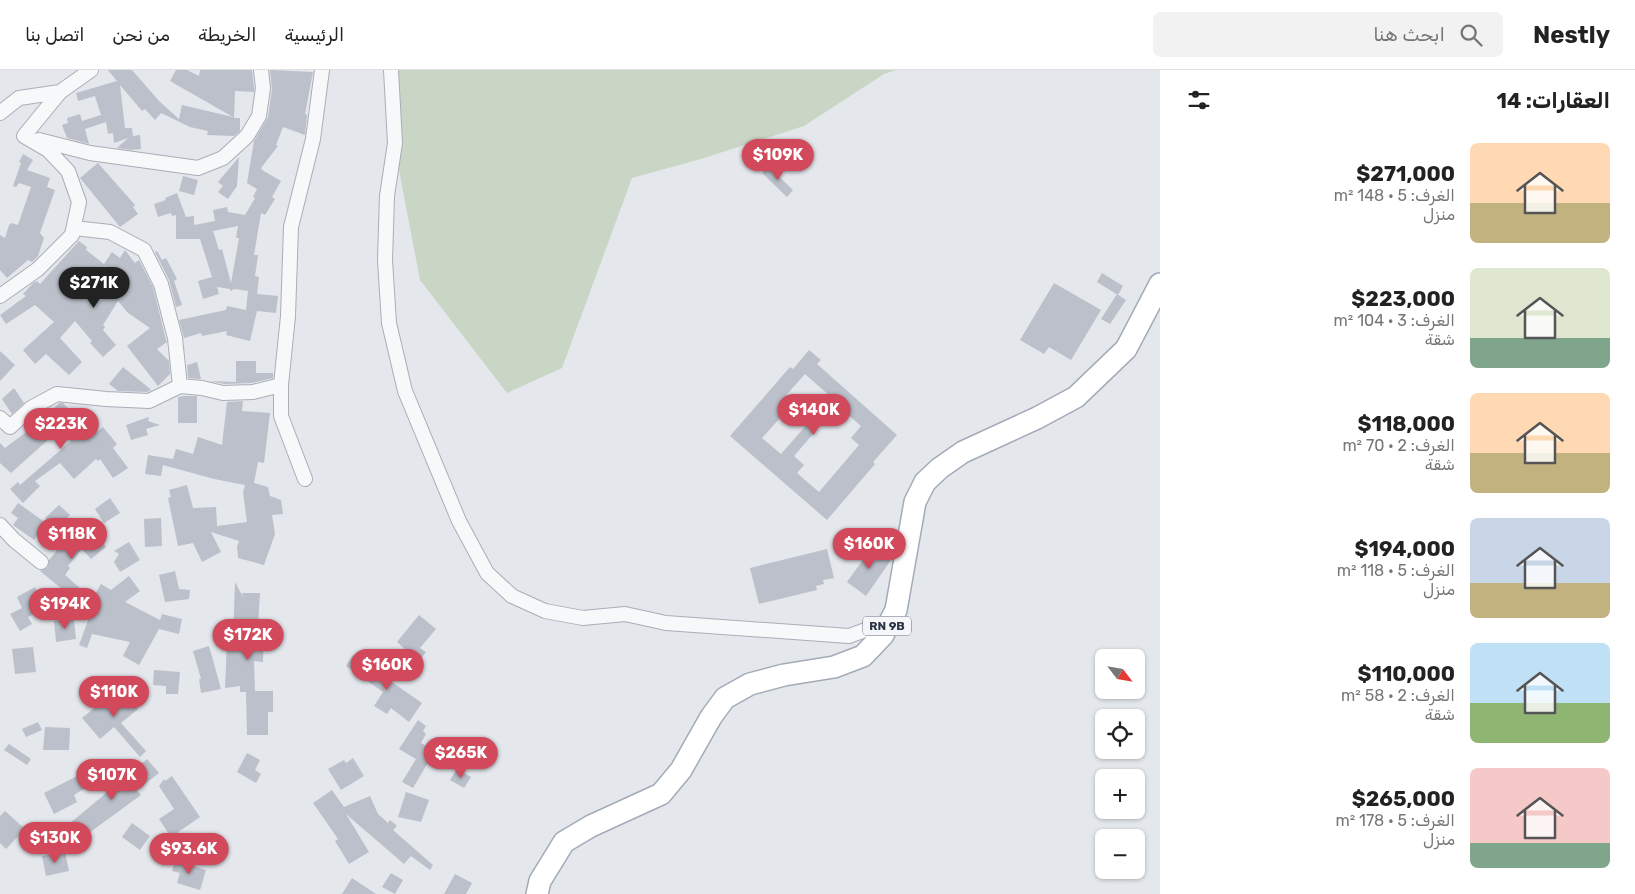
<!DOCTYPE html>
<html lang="ar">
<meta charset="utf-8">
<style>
:root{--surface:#fff;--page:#f2f2f2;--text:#222;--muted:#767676;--line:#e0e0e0;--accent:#d1495b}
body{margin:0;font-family:Rubik,"Noto Naskh Arabic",sans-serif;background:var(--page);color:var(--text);direction:rtl;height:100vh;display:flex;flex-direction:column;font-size:19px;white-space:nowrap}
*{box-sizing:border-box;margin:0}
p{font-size:16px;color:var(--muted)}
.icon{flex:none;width:28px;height:28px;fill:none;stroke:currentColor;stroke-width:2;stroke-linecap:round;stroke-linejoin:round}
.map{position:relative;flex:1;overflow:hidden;direction:ltr}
.side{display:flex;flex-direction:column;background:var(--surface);width:475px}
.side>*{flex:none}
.needle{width:32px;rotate:121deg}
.controls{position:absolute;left:1095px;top:579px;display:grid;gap:10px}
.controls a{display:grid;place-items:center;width:50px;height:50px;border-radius:8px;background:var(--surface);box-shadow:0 1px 4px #0004;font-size:25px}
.price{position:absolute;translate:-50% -42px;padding:0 11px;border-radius:18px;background:var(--accent);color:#fff;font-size:16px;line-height:32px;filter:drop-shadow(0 1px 2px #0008)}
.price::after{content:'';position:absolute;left:50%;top:30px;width:15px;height:11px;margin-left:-8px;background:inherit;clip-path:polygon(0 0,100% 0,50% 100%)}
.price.active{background:#222;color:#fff}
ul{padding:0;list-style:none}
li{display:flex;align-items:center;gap:15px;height:125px;padding:0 25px}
li span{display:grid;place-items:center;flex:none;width:140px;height:100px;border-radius:8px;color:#555}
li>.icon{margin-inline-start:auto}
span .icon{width:60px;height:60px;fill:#fffc;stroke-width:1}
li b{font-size:21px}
h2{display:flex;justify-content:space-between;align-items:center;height:60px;padding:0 25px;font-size:21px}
header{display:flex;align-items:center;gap:30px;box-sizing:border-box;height:70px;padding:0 25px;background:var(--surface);border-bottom:1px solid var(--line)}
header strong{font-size:24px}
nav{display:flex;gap:28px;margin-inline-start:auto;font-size:18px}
.search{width:350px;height:45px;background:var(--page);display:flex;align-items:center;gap:12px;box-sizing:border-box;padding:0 18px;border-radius:8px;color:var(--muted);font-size:19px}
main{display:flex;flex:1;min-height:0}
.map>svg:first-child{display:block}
</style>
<header>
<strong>Nestly</strong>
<div class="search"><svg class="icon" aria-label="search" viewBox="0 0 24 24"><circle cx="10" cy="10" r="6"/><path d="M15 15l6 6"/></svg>ابحث هنا</div>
<nav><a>الرئيسية</a><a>الخريطة</a><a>من نحن</a><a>اتصل بنا</a></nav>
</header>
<main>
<section class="side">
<h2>العقارات: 14<svg class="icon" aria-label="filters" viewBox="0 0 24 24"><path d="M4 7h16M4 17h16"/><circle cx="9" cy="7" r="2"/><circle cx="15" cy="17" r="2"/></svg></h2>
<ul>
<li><span style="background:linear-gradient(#ffd9b3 60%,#c2b280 0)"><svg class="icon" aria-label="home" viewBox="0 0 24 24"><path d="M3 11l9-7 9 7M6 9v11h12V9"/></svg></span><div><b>$271,000</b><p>الغرف: 5 · 148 m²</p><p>منزل</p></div></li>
<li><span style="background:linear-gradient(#dfe7d0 70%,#7fa58c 0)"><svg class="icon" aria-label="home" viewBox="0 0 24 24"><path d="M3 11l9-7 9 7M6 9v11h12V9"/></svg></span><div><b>$223,000</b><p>الغرف: 3 · 104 m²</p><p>شقة</p></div></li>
<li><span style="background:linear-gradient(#ffd9b3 60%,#c2b280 0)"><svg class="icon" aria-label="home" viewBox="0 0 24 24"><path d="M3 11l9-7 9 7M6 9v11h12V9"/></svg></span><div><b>$118,000</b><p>الغرف: 2 · 70 m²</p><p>شقة</p></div></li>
<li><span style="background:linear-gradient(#c9d6e8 65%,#c2b280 0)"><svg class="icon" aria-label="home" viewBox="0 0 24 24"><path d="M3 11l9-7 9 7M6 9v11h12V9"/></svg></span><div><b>$194,000</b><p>الغرف: 5 · 118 m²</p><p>منزل</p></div></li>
<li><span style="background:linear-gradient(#bfe0f5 60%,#8fb573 0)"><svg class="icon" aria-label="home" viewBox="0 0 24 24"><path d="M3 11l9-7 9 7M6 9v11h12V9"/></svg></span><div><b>$110,000</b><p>الغرف: 2 · 58 m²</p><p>شقة</p></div></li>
<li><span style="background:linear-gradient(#f6c9c9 75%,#7fa58c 0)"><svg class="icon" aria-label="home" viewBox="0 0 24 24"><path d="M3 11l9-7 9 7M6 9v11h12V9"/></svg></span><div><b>$265,000</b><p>الغرف: 5 · 178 m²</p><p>منزل</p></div></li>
</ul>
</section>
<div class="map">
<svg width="1160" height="824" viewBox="0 0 1160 824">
<rect width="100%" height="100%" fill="#e4e7ec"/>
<path fill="#c9d6c5" d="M391 0H896L884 4 804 56 701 89 632 108 562 298 507 323 420 210 390 53Z"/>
<path fill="#bbc0ca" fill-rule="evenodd" d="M108 0H132L159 31 179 49 182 35 233 47 170 11 176 0H187L199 6 200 0H252L254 18V22L235 21 234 48H240V61L234 66 207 65 208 61 190 57 161 43 155 50 145 39 142 41 120 15 125 58H132L133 66 140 65 141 79 131 80 117 78 128 68 114 73 113 63 108 64 106 52 85 59 89 74 67 68 62 55 68 53 67 48 80 44 82 51 101 45 95 26 78 31 76 23 117 11Z
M270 0 313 2 305 44 307 45 305 65 283 57 276 75 278 76 261 98 262 100 281 111 272 127 275 129 265 145 261 143 254 185H258L255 206 259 207 257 224 278 226 276 243 257 241 250 271 226 265 227 261 202 266 201 263 184 268 179 250 226 240 227 236 246 240 248 221 235 219 230 221V219L217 217 219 224 203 229 198 211 212 207 200 169H201H176V145L172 146 171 143 158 147 154 134 166 130 165 128 177 123 186 147 194 146V155L215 151 213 140 227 137 228 142 245 145 255 128 253 127 257 119 247 113 254 71 268 47 272 19ZM238 156 236 168H239L231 213 222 179 219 180 213 161Z
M23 84 33 90 27 100 50 108 47 117 55 120 40 163 44 168 38 186 32 192 28 190 7 208 0 200V165L5 168 9 155 12 153 18 155 31 117 19 113 16 117 13 116 21 93 19 92Z
M239 87 237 116 228 129 218 122 223 116 218 112Z
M98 93 135 135 133 137 138 144 120 157 80 108Z
M768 96 793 120 787 127 762 103Z
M183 106 198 110 194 125 179 121Z
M79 171 87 177 86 180 104 194 112 182 120 188 125 180 135 193 139 190 153 217 166 270 167 272 157 279 169 291 170 304 158 316 127 276 150 258 128 243 118 231 103 255 105 257 103 260 116 275 103 287 90 273 92 271 75 251 60 268 82 292 69 305 46 284 35 294 23 280 54 252 35 235 6 254 0 245 26 226 23 224 33 213 37 211 40 214ZM104 196 118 205 101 230 86 220Z
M157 181 162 190 166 188 177 209 174 211 182 235 176 237 169 210 155 182Z
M1102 203 1123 216 1118 225 1097 212Z
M1054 213 1101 240 1071 290 1049 277 1044 284 1020 270Z
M1117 224 1126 230 1110 254 1101 249Z
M809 280 821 290 817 294 897 365 873 392 875 394 827 450 730 366 790 297 793 299ZM805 304 831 327 781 384 762 368 789 338 781 331ZM832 342 841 350 847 344 861 356 851 368 859 375 819 422 797 403 804 395 794 386Z
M0 281 15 295 0 311Z
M236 291H256V303H273V308L252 313 224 314 210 311 236 312Z
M197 292 201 309 188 308 187 295Z
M123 297 149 318 151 320 147 322 118 321 109 314Z
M14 318 24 333 12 344 2 329Z
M184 326H197V353H178V327Z
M243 331 242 341 270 343 264 393 258 392 254 413 268 417 270 426 281 430 283 444 272 445 275 464 264 495 238 488 237 477 239 471 211 462 221 482 202 492 193 473 178 476 168 428 171 427 169 420 187 415 193 438 216 437 217 456 247 452 243 422 245 415 214 409 163 395 161 406 145 404 148 385 173 389 176 379 193 384 198 367 222 375 227 332Z
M59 333H63L79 349 75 353 90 368 103 357 117 374 113 378 128 398 113 408 100 389 98 391 96 389 74 409 60 393 35 411 40 416 23 433 10 419 18 412 20 415 71 371 59 360 11 403 0 393V373L5 378 45 348Z
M149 347 148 351 160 355 146 359 148 365 131 370 126 355Z
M110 428 120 443 104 453 95 439Z
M18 433 46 453 34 470 13 455 18 448 11 443Z
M59 435 70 445 56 459 45 448Z
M161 448 162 476 145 477 144 449Z
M91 457 106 477 91 489 82 479 68 496 70 498 65 505 81 519 69 533 58 524 62 519 40 501 48 497 49 490 64 472 81 458 85 462Z
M129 472 140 490 120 502 114 492 119 484 114 481Z
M875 473 882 478 879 482 891 490 866 526 847 512Z
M827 479 834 508 823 510 824 514 816 516 817 520 759 534 750 498Z
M175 501 179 519 190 520 189 529 165 532 159 505Z
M129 506 140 521 125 532 160 550 162 544 182 549 179 564 159 559 139 595 123 586 130 572 92 564 87 578 79 575 95 531 92 529 101 514 111 520Z
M235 512 243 527 242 523H260L258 557H264L263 592 254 591 255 621H273V642H268V665H247L246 622H240V616L225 618 227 571H233Z
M35 517 46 538 28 547 32 554 20 561 10 544 22 538 17 527Z
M419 545 436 559 420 578 426 582 419 591 397 572Z
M74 549 76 569 56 572 54 551Z
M209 576 221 619 201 623 199 609H201L193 581Z
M33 577 36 602 15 604 12 579Z
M353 585 422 633 409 652 391 638 387 644 374 636 383 622 346 596Z
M154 600 180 602 178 624H166V616L153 615Z
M119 618 138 639 121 653 146 681 140 687 114 657 100 669 82 648Z
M418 650 426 656 423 661 426 664 421 673 435 681 413 718 402 712 416 689 399 679Z
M38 652 42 660 26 667 22 659Z
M45 657 70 658 69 680H43Z
M9 674 31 689 27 695 4 680Z
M247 683 260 690 255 700 261 704 256 713 237 702Z
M353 688 364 706 341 720 328 699 344 690 346 693Z
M147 689 159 703 137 720 141 725 89 763 87 759 72 770 63 759Z
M93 690 103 707 74 725 77 732 54 744 44 723 79 705 76 701Z
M457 699 471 707 464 718 450 710Z
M172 706 200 747 171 767 159 749 174 739 159 716 164 709 165 711Z
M332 720 344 737 370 726 378 744 388 753 390 750 397 756 393 760 433 795 430 800 411 786 404 794 346 744 369 782 349 794 335 771 338 769 313 733Z
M406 722 429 730 421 752 398 747Z
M5 741 25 759 6 779 0 773V746Z
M132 753 150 766 140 780 122 767Z
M65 782 69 801 46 806 42 786Z
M175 790 206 800 200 820 177 813 180 803 172 801Z
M391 803 403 810 395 824 382 817Z
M455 804 472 813 466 824H444Z
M352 808 376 824H342Z"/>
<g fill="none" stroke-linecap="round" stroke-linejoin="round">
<g stroke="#a9aeb7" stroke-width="16">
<path id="minor" d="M391 0 395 73 387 126 385 190 389 253 405 321 459 451 487 503 512 526 545 541 583 548 625 544 666 553 849 566 890 551
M0 43 19 28 60 22
M39 70 90 83 198 98 223 88 247 66 259 46 263 18 261 0
M74 158 110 162 144 180 161 214 175 268 180 316
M0 226 38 199 72 165 79 132 68 101 48 80 24 66 60 22 91 0
M0 348 10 357 31 338 57 324 106 329 149 331 180 316 202 318 223 323 253 322 281 315
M305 409 281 346V315L288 246 291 157 313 69 322 0
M0 455 14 470 41 492"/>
</g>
<g stroke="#a3abb8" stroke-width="24">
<path id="primary" d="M537 824 540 811 564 772 591 756 661 724 681 700 711 647 725 628 750 614 784 605 834 597 863 586 883 565 896 540 915 432 925 412 940 398 963 382 1037 348 1076 327 1126 279 1160 214"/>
</g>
<use href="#minor" stroke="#f7f8fa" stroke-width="14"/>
<use href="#primary" stroke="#fff" stroke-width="21"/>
</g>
<g text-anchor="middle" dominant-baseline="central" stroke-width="4.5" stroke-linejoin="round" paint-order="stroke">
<rect fill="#f4f6f9" stroke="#676e7b" stroke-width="1" x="863" y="546.5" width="48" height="19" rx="4"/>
<g font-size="12" font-weight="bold" fill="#2b3445">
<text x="887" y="556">RN 9B</text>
</g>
</g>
</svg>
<div class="controls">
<a><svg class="needle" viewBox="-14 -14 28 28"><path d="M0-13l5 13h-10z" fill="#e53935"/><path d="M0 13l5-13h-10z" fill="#767676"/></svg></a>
<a><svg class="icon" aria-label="locate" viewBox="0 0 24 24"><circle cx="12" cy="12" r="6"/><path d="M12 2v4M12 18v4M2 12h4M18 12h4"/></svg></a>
<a>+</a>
<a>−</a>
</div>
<b class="price" style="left:778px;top:111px">$109K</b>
<b class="price active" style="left:94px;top:239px">$271K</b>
<b class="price" style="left:814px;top:366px">$140K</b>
<b class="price" style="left:61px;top:380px">$223K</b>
<b class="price" style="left:72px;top:490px">$118K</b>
<b class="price" style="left:869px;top:500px">$160K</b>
<b class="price" style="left:65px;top:560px">$194K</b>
<b class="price" style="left:248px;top:591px">$172K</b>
<b class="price" style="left:387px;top:621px">$160K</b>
<b class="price" style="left:114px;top:648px">$110K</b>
<b class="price" style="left:461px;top:709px">$265K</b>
<b class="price" style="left:112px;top:731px">$107K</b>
<b class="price" style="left:55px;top:794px">$130K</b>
<b class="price" style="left:189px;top:805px">$93.6K</b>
</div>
</main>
